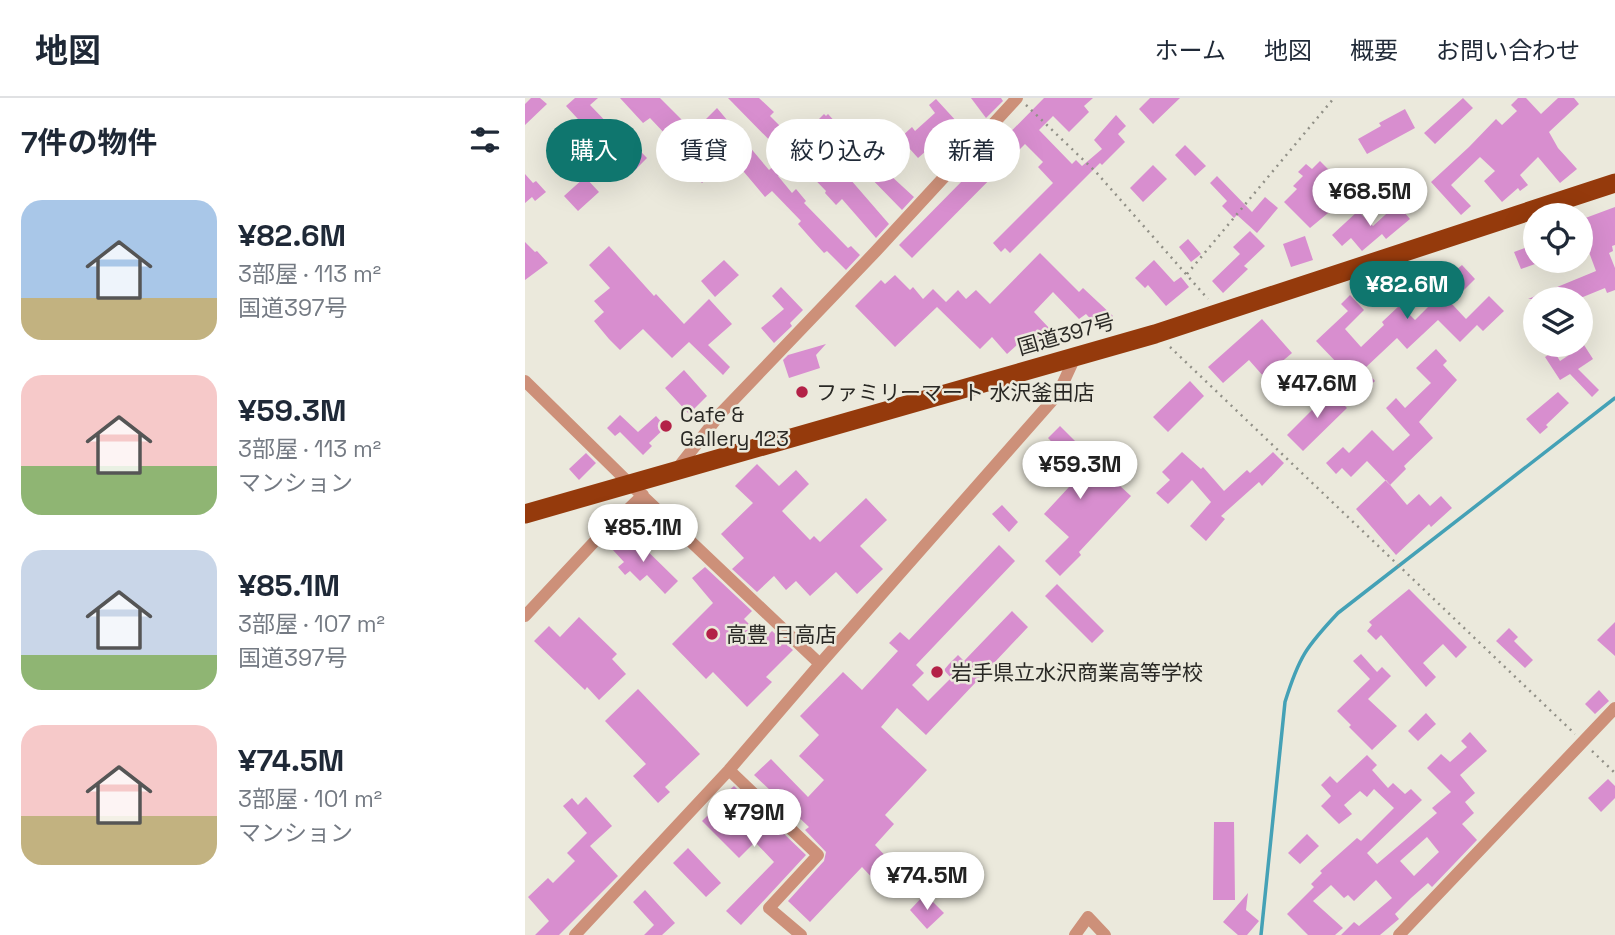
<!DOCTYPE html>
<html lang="ja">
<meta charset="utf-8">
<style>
:root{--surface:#fff;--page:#f2f2f3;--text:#1f2937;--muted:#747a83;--line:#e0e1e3;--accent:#0f766e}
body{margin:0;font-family:"Space Grotesk","Noto Sans JP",sans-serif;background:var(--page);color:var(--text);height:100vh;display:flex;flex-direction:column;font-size:26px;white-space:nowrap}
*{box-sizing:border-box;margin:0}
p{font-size:23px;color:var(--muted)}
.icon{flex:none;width:38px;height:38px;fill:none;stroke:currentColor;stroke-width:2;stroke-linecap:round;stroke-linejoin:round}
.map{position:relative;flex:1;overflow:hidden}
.panel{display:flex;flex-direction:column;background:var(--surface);width:525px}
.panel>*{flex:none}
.top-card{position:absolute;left:21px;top:21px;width:665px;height:63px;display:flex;gap:14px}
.buttons{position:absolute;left:998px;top:105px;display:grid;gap:14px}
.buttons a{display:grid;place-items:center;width:70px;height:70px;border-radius:50%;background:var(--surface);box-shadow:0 7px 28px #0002;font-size:35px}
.price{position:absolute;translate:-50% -60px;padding:0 16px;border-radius:24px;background:#fff;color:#222;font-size:23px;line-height:46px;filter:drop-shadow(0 2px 4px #0008)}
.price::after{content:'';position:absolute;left:50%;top:42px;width:21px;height:16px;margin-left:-10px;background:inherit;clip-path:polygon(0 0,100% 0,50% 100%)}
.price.active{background:var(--accent);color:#fff}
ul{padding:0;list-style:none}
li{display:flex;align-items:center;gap:21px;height:175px;padding:0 21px}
li span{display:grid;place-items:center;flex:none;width:196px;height:140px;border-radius:21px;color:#555}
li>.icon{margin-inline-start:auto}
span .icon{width:84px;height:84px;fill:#fffc;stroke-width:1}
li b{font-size:30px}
h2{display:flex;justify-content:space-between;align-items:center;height:84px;padding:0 21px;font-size:30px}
.pill{padding:0 24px;border-radius:32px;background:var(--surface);box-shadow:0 7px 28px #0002;font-size:24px;line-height:63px}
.pill.active{background:var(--accent);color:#fff}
header{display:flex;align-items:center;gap:42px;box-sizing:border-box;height:98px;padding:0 35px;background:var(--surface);border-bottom:2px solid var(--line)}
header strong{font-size:33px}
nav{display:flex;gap:38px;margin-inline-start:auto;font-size:24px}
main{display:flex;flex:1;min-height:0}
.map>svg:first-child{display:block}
</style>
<header>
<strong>地図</strong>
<nav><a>ホーム</a><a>地図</a><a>概要</a><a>お問い合わせ</a></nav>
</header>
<main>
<section class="panel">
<h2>7件の物件<svg class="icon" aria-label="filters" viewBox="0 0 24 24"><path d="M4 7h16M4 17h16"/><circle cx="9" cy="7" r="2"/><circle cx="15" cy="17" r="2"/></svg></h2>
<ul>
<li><span style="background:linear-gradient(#a9c7e8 70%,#c2b280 0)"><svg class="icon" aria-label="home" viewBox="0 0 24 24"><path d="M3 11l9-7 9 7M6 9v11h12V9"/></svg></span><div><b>¥82.6M</b><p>3部屋 · 113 m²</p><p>国道397号</p></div></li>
<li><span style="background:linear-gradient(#f6c9c9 65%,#8fb573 0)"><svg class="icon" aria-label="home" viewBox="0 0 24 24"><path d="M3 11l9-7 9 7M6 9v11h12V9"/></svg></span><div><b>¥59.3M</b><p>3部屋 · 113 m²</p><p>マンション</p></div></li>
<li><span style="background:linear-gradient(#c9d6e8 75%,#8fb573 0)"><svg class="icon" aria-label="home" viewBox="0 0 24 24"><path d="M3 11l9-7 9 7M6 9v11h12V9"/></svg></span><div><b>¥85.1M</b><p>3部屋 · 107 m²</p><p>国道397号</p></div></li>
<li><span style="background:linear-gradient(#f6c9c9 65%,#c2b280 0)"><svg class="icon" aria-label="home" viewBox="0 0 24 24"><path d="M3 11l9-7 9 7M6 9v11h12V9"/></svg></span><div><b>¥74.5M</b><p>3部屋 · 101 m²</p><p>マンション</p></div></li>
</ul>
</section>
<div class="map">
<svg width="1090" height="837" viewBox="0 0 1090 837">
<rect width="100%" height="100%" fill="#ebe9dc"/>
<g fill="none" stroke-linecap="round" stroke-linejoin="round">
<path stroke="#44a1b6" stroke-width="3.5" d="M736 837 760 604C774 559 781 549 813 515L1090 300"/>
</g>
<path fill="#d88ecf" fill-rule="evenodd" d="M6 0H15L22 6 0 27V6Z
M50 0H73L65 7 90 33 93 30 122 60 109 73 91 54 87 58 41 8Z
M95 0H135L158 23 142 38 125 20 118 25Z
M203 0H234L249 14 245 18 271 44 299 16 301 18 303 16 313 27 287 53 302 69 336 36 333 34 347 21 357 31 339 49 343 54 342 56 363 79 365 77 389 99 377 112 336 70 325 81 364 126 351 140 317 101 311 107 300 95 301 93 270 61 253 78 267 95 271 91 281 103 279 105 323 150 326 148 335 157 321 172 302 153 299 155 288 143 273 126 276 123 247 93 240 99 203 55 186 71 189 74 177 85 161 69 158 71 148 60 163 46 179 63 200 43 179 23 192 10 244 72 260 58Z
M446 0H476L478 3 461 20Z
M519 0H568L559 8 564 14 544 34 528 18 514 32 547 66 551 62 557 68 577 51 569 42 591 17 601 28 593 36 600 44 577 67 575 65 485 155 480 150 476 154 468 145 528 85 513 69 518 64 500 46 387 160 374 147Z
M625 0H655L628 26 614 11Z
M938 0 948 10 910 46 899 35Z
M993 0H1001L1016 16 1033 0H1049L1054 6 1024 34 1033 50 1052 71 1035 85 1013 59 995 77 1003 87 995 93 993 90 977 104 959 83 970 73 955 59 926 87 946 108 936 117 906 84 944 49 971 21 977 27 992 13 986 7Z
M411 1 433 25 393 60 375 40 387 29 390 33 410 15 404 7Z
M880 11 890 30 842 56 833 41 856 28 854 25Z
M660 47 681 68 670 78 650 57Z
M795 63 806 74 801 79 820 101 785 130 759 104 772 91 768 88 778 78 773 74 781 66 787 71Z
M628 67 642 81 618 104 605 90Z
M0 76 8 85 11 83 21 94 10 103 7 99 0 105Z
M692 78 727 114 740 99 753 110 732 135 712 117 709 120 697 108 702 103 685 85Z
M60 79 74 94 53 113 39 98Z
M872 106 885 121 861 141 857 136 837 153 826 140 817 148 807 137 833 113 848 128Z
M1090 109V147L1087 148 1088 153 1084 155 1090 170V192L1082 195 1080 190 1053 201H1003L1071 173 1055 130V122Z
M725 133 740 148 719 168 723 171 698 195 687 183 715 156 708 149Z
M780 138 788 162 766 169 758 146Z
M663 141 676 156 666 164 654 149Z
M0 144 10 154 12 153 23 165 0 182Z
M1010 146V166L996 171 989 154Z
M84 148 129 198 131 196 159 226 184 201 207 226 183 247 205 269 198 277 164 244 147 260 118 231 95 252 84 241 69 223 79 214 69 203 85 190 64 167Z
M515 155 554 194 558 190 588 218 574 230 561 216 554 221 528 194 509 214 525 231 511 245 503 237 482 256 467 239 455 251 412 209 370 249 330 208 356 182 360 186 370 177 385 192 388 189 398 201 408 191 421 204 433 192 441 201 451 192 465 206Z
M199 162 214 177 190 199 176 183Z
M629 162 649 184 656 179 664 189 641 208 623 187 620 190 610 180Z
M906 166 919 182 937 167 950 181 926 205 941 221 964 198 979 213 958 233 952 227 935 244 913 222 882 251 872 240 839 271 850 283 839 293 791 243 823 213 816 206 825 197 839 212 820 231 836 249 859 227 857 224 875 207 890 222 903 209 889 194 878 205 866 192 887 173 892 178Z
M256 189 278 212 265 225 267 228 249 245 236 230 259 211 247 198Z
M737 221 767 255 739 279 724 262 698 285 683 269Z
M301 246 291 257 295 270 264 280 258 262 263 257Z
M1059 247 1068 261 1053 271 1074 292 1067 299 1045 276 1035 282 1020 259 1029 253 1035 263Z
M911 251 922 263 918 267 932 282 894 324 908 340 879 368 881 371 865 387 842 363 826 379 817 370 811 376 801 365 818 349 824 355 847 332 868 353 885 337 861 310 871 300 880 310 906 285 891 270Z
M159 272 182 298 164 316 140 290Z
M665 283 679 298 643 334 628 319Z
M801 289 822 310 778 353 762 337 799 300 794 296Z
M1033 294 1044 305 1021 327 1023 329 1015 336 1001 321Z
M95 317 113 334 131 318 141 329 124 345 127 348 118 357 95 334 90 338 82 330Z
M535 328 552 345 550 347 606 398 554 454 556 457 535 478 520 463 544 439 519 416 544 389 526 372 539 357 523 340Z
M657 354 676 371 678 369 699 393 722 372 725 375 748 354 759 365 737 388 734 384 696 418 700 421 681 443 665 428 686 404 667 382 643 406 631 395 645 382 637 374Z
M61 355 71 365 54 382 44 371Z
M232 366 254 388 271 372 284 386 257 413 285 442 289 438 295 444 341 400 362 422 335 448 358 471 332 496 311 474 285 498 271 483 261 492 249 478 232 494 207 471 219 460 196 436 228 405 210 388Z
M861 382 882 407 894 396 905 408 916 398 927 410 906 429 904 426 871 457 831 411Z
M477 407 493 424 484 434 467 416Z
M104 435 153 483 140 496 122 477 115 483 105 473 100 477 93 469 99 464 87 451Z
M474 447 490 463 391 567 399 575 387 587 403 603 426 580 419 572 424 566 433 557 439 563 487 513 503 529 401 637 372 610 356 629 402 672 360 717 369 726 350 747 371 769 353 786 337 769 285 824 263 803 299 763 301 754 280 732 284 729 229 677 246 661 283 699 299 682 274 658 294 637 275 618 318 574 337 592 373 553 364 545 375 534 384 542Z
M180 469 227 513 219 521 239 541 247 533 268 552 241 579 247 584 222 609 188 574 181 581 147 546 188 505 167 480Z
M532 486 579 533 567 545 520 498Z
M884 491 942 549 931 560 918 546 898 565 911 579 901 589 856 537 851 542 842 533 847 527 844 524Z
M54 519 92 556 87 561 101 576 74 602 62 589 60 592 9 543 24 528 35 539Z
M1090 524V558L1072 542Z
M984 530 993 539 989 543 1008 562 1000 570 971 543Z
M836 556 852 574 857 569 866 578 843 601 872 628 847 652 824 629 826 627 812 613 845 581 828 563Z
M113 591 175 656 140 689 145 694 133 705 108 678 121 666 80 623Z
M1074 592 1084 603 1070 616 1060 606Z
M901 615 911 626 893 643 883 633Z
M945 634 962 653 935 677 950 695 940 704 949 715 937 726 952 742 907 789 903 785 886 800 870 816 874 821 855 837H816L829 824 834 828 867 800 851 782 829 803 823 797 819 800 806 787 788 803 818 830 810 837H783L762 816 789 789 786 786 797 775 795 773 832 740 836 743 869 710 849 691 842 699 835 693 819 707 827 716 814 726 796 708 806 698 796 687 805 678 812 685 842 657 852 667 847 672 863 690 868 685 880 696 886 691 897 702 842 755 852 766 912 715 907 710 926 694 902 670 916 656 925 664 942 649 936 643ZM902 739 914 754 889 778 875 763Z
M1083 681 1090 688V700L1076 714 1063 700Z
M209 688 281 757 216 827 201 813 249 764 230 744 214 760 177 723 188 712 195 719 209 706 200 696Z
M61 699 87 728 65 748 93 778 34 837H10L24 823 3 799 23 780 28 785 50 763 42 755 62 735 38 708 47 700 53 707Z
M689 724H709L710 802H688Z
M782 736 794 748 775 766 763 755Z
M163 750 196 785 181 799 148 765Z
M120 792 150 825 137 837H119L129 827 108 804Z
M723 795 721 812 734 823 722 837H713L698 824Z
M400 796 419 815 402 831 385 812Z"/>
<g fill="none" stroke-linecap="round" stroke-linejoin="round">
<path stroke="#919087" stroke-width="2.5" stroke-dasharray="2 5" stroke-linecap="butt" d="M501 7 571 74 683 201
M662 176 809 0
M645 249 1050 636
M1067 653 1090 675"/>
<path stroke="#cd9079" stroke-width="12" d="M0 283 104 385 295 566
M152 371 196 315 351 153 492 0
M0 518 70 443 118 397
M204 672 293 757 244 810 276 837
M50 837 204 672 295 566 533 296 551 257
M550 837 563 819 580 837
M874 837 1090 610"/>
<path stroke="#953a0c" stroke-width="19" d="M0 416 630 236 1090 85"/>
</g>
<g fill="#b32147" stroke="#ebe9dc" stroke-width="2.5">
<circle cx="277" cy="294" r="7"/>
<circle cx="141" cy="328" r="7"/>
<circle cx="187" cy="536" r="7"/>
<circle cx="412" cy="574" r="7"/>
</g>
<g text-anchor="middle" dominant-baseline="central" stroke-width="5" stroke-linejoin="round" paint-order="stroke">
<g font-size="21" fill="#292824" stroke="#ebe9dc">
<text transform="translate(541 236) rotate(-16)">国道397号</text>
</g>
<g font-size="21" fill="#292824" stroke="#ebe9dc" text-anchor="start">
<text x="291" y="294">ファミリーマート 水沢釜田店</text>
<text x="155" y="316">Cafe &amp;<tspan x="155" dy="24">Gallery 123</tspan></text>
<text x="201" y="536">高豊 日高店</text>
<text x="426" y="574">岩手県立水沢商業高等学校</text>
</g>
</g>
</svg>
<div class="buttons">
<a><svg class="icon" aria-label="locate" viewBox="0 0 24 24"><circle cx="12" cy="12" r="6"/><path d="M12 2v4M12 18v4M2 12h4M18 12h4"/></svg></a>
<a><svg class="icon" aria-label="layers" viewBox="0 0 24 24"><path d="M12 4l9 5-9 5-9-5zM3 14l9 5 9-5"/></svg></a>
</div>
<b class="price" style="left:845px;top:130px">¥68.5M</b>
<b class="price active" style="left:882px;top:223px">¥82.6M</b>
<b class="price" style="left:792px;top:322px">¥47.6M</b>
<b class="price" style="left:555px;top:403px">¥59.3M</b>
<b class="price" style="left:118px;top:466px">¥85.1M</b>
<b class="price" style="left:229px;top:751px">¥79M</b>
<b class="price" style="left:402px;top:814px">¥74.5M</b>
<div class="top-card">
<a class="pill active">購入</a>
<a class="pill">賃貸</a>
<a class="pill">絞り込み</a>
<a class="pill">新着</a>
</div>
</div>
</main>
